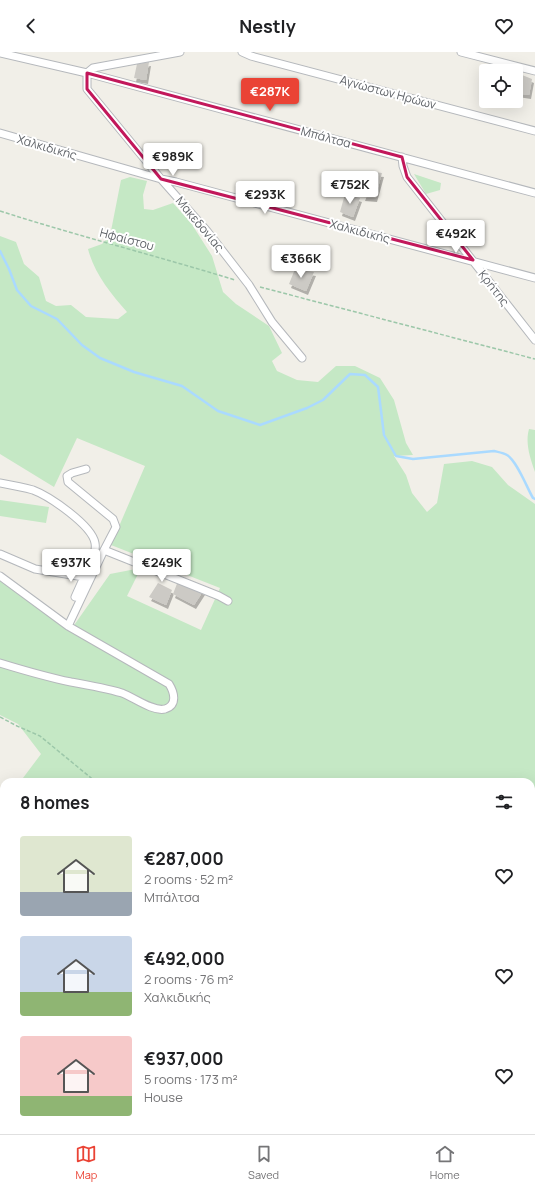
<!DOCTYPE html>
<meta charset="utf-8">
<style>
:root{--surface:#fff;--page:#f6f6f6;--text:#202124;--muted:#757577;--line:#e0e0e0;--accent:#ea4335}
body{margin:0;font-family:Manrope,sans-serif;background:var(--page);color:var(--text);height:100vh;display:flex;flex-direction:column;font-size:15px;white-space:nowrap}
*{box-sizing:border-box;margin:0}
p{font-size:13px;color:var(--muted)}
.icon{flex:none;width:22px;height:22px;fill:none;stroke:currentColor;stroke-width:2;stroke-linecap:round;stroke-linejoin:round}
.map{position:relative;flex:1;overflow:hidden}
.details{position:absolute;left:0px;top:726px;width:535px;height:356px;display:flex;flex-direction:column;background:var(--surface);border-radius:12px 12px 0 0;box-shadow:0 4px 16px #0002}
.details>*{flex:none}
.controls{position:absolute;left:479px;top:12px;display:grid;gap:8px}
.controls a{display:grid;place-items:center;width:44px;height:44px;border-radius:4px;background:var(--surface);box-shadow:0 4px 16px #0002;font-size:20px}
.price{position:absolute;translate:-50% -34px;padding:0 9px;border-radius:4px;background:#fff;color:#222;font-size:13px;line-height:26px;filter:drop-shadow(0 1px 2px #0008)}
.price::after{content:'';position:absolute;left:50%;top:24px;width:12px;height:9px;margin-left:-6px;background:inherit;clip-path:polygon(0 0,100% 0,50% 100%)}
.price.active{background:var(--accent);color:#fff}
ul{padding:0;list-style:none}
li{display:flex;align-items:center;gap:12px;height:100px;padding:0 20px}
li span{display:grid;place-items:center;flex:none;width:112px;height:80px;border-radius:4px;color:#555}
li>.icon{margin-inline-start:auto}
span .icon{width:48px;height:48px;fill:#fffc;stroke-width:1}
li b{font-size:17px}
h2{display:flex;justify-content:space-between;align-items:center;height:48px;padding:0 20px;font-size:17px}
header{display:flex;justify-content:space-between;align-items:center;height:52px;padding:0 20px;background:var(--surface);font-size:18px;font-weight:700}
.dock{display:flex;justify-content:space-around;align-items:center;height:56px;border-top:1px solid var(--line);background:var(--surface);font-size:11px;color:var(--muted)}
.dock a{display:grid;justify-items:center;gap:2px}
.dock .active{color:var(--accent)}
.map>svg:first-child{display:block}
</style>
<header><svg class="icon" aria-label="back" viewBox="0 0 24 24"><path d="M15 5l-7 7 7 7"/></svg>Nestly<svg class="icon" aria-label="heart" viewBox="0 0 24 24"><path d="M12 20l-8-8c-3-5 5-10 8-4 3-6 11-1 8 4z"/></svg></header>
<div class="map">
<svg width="535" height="1082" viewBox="0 0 535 1082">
<defs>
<filter id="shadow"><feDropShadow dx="2" dy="4" stdDeviation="0" flood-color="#0004"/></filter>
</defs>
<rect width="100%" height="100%" fill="#f1efe8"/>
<path fill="#c5e8c5" d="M414 122 441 131 440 138 426 142Z
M130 125 147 129 143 143 144 157 153 158 173 151 191 171 212 204 223 240 236 252 269 274 282 301 272 309 277 319 297 328 318 330 336 314H355L380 326 394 348 406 391 413 403 394 404 406 423 412 441 427 460 437 451 444 412 472 409 492 415 508 433 535 452V1082H0V755L4 750V1078H531V730H20L41 702 18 672 0 663V528L70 579 110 522 141 516 127 544 201 578 220 536 111 493 145 414 77 386 54 435 0 402V184L16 190 24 212 39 225 46 249 56 254 71 253 86 265 118 267 127 260C111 242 94 221 88 197L102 192 110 184 121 128Z
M529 377 535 378V420C530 406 525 391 529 377Z
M0 448 49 455 46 471 0 464Z"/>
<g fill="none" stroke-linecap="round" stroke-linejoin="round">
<path stroke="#aadaff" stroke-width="2.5" d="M0 199 9 217 17 238 31 254 57 267 82 293 100 306 134 320 182 334 218 359 260 373 307 356 323 348 350 322 365 323 378 335 384 383 396 404 413 407 494 399C498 400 504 401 507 403 517 409 527 436 533 446L535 447"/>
</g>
<path fill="#cccac5" filter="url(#shadow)" d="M149 10 146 28 134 26 137 12Z
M522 23 532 27 529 43 516 41Z
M373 120 382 121 375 146 363 145Z
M345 142 360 146 353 165 340 160Z
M295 217 314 220 306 239 289 232Z
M178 529 203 539 194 553 173 542Z
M158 531 172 538 166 553 149 545Z"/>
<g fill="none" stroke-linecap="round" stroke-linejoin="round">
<g stroke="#b5b8bc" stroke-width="9">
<path id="street" d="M180 0 93 16 87 21V37L161 127 207 179 249 233 272 270 302 306
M242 0 251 4 535 79
M461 0 535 19
M0 1 87 21 535 141
M0 81 161 127 176 130 535 226
M402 105 403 114 407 125 535 288
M0 431C11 433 22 435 33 438 49 444 92 473 95 491 97 503 89 515 84 525L35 517 0 502
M104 498 219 544 228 549
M0 524 68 574 169 632C174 640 178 653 165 657 153 660 133 645 122 641 105 636 88 633 71 630 47 625 23 618 0 611
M75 545 84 525
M68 574 104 498 116 475 113 467 68 430 67 424 72 421 86 417"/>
</g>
<path stroke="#9cc7a9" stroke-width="1.5" stroke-dasharray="4 2" stroke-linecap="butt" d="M0 159C78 184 157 204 235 228
M260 235 535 307
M0 665 17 674 40 684 96 730
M531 938 535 945
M349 1078 350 1082
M402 1078 403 1082
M509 1078 511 1082"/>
<use href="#street" stroke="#fff" stroke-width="7"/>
</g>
<path fill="none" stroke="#c2185b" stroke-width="3" stroke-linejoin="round" d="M87 21 402 105 407 125 473 208 161 127 87 37Z"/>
<g text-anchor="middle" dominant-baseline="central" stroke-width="4" stroke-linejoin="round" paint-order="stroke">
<g font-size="12" fill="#5f6368" stroke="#fff">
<text transform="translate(388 40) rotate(15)">Αγνώστων Ηρώων</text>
<text transform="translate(326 85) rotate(15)">Μπάλτσα</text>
<text transform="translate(47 95) rotate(16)">Χαλκιδικής</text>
<text transform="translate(200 172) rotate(50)">Μακεδονίας</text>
<text transform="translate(360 179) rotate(15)">Χαλκιδικής</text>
<text transform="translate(127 187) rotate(15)">Ηφαίστου</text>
<text transform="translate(494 236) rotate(52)">Κρήτης</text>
</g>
</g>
</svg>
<div class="controls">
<a><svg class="icon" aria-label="locate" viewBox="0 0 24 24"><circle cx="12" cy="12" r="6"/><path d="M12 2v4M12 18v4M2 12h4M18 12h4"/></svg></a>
</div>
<b class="price active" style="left:270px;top:60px">€287K</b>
<b class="price" style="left:173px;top:125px">€989K</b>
<b class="price" style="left:350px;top:153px">€752K</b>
<b class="price" style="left:265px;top:163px">€293K</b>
<b class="price" style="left:456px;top:202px">€492K</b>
<b class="price" style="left:301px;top:227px">€366K</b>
<b class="price" style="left:71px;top:531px">€937K</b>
<b class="price" style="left:162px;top:531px">€249K</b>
<section class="details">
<h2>8 homes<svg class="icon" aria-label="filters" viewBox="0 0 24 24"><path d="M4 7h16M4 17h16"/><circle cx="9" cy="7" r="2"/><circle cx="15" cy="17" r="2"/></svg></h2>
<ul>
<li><span style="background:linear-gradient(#dfe7d0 70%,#9aa5b1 0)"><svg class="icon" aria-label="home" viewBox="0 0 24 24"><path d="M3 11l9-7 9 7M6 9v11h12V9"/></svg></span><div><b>€287,000</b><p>2 rooms · 52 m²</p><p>Μπάλτσα</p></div><svg class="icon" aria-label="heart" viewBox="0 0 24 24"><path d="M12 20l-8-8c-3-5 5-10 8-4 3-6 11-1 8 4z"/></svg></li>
<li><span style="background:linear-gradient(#c9d6e8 70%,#8fb573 0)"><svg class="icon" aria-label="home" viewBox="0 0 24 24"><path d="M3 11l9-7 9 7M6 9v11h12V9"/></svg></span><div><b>€492,000</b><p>2 rooms · 76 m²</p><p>Χαλκιδικής</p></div><svg class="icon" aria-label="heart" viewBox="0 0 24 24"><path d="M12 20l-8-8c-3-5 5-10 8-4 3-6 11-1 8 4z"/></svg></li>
<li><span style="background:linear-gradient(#f6c9c9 75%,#8fb573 0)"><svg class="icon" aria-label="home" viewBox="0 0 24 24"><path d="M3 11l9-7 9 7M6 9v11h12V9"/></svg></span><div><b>€937,000</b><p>5 rooms · 173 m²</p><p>House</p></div><svg class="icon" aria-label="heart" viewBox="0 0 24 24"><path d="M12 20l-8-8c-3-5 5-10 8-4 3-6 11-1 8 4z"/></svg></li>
</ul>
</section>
</div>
<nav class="dock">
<a class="active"><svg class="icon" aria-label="map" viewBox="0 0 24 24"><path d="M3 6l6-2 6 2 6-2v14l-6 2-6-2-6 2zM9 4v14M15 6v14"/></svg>Map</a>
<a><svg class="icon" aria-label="saved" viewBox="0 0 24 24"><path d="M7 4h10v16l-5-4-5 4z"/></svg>Saved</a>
<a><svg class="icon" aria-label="home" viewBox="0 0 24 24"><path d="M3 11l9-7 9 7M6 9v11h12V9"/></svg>Home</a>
</nav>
